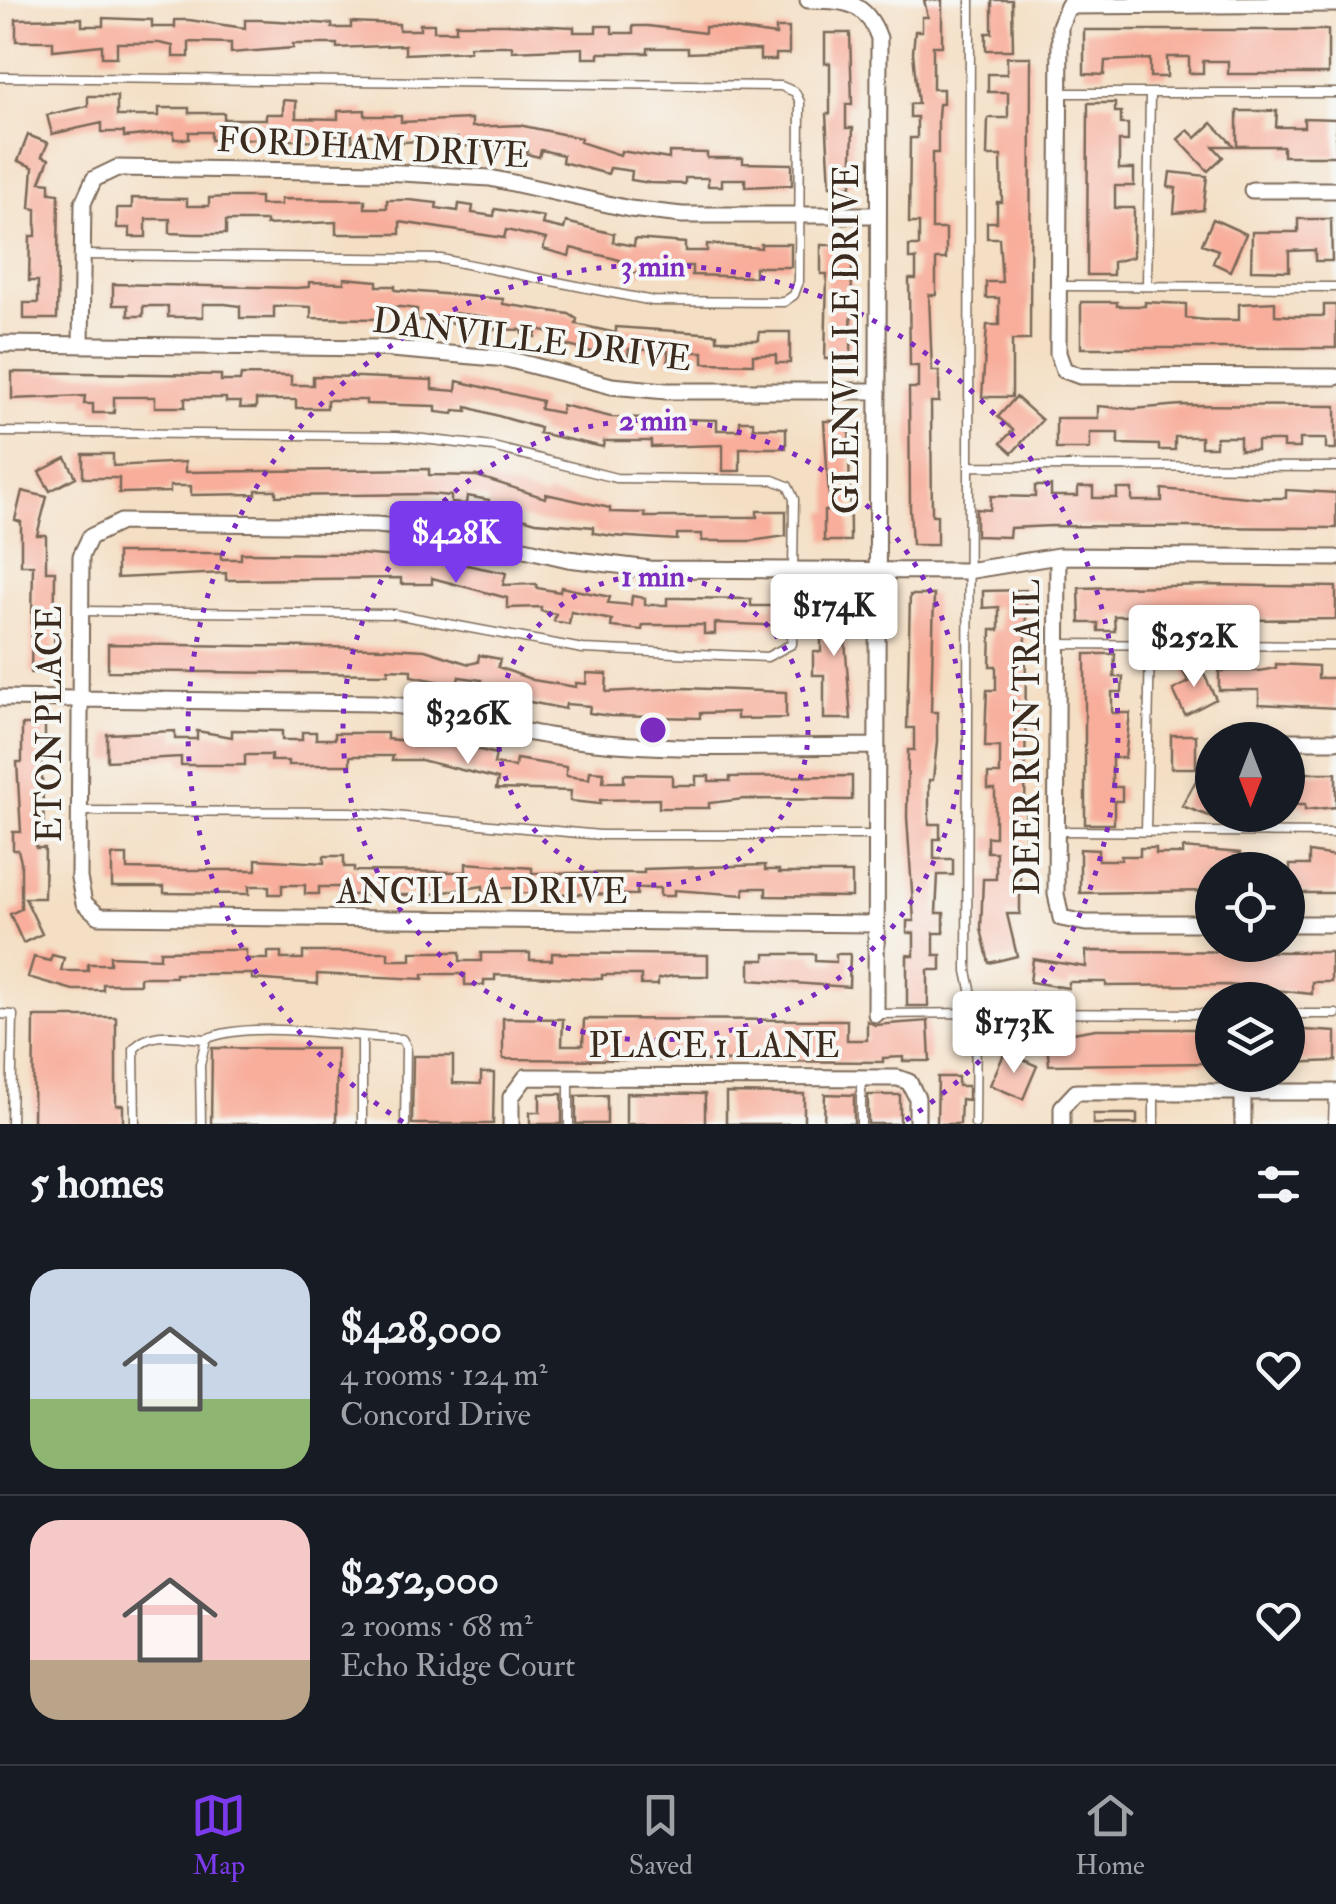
<!DOCTYPE html>
<meta charset="utf-8">
<style>
:root{--surface:#171b24;--page:#20242c;--text:#f1f3f6;--muted:#9ea1a6;--line:#363941;--accent:#7c3aed}
body{margin:0;font-family:"IM FELL Double Pica",serif;background:var(--page);color:var(--text);height:100vh;display:flex;flex-direction:column;font-size:38px;white-space:nowrap}
*{box-sizing:border-box;margin:0}
p{font-size:32px;color:var(--muted)}
.icon{flex:none;width:55px;height:55px;fill:none;stroke:currentColor;stroke-width:2;stroke-linecap:round;stroke-linejoin:round}
.map{position:relative;height:1124px;overflow:hidden}
.panel{display:flex;flex-direction:column;background:var(--surface);flex:1}
.panel>*{flex:none}
.needle{width:65px;rotate:180deg}
.buttons{position:absolute;left:1195px;top:722px;display:grid;gap:20px}
.buttons a{display:grid;place-items:center;width:110px;height:110px;border-radius:50%;background:var(--surface);box-shadow:0 5px 15px #0003;font-size:50px}
.price{position:absolute;translate:-50% -85px;padding:0 22px;border-radius:10px;background:#fff;color:#222;font-size:32px;line-height:65px;filter:drop-shadow(0 2px 5px #0008)}
.price::after{content:'';position:absolute;left:50%;top:60px;width:30px;height:22px;margin-left:-15px;background:inherit;clip-path:polygon(0 0,100% 0,50% 100%)}
.price.selected{background:var(--accent);color:#fff}
ul{padding:0;list-style:none}
li{display:flex;align-items:center;gap:30px;height:250px;padding:0 30px}
li+li{border-top:2px solid var(--line)}
li span{display:grid;place-items:center;flex:none;width:280px;height:200px;border-radius:30px;color:#555}
li>.icon{margin-inline-start:auto}
span .icon{width:120px;height:120px;fill:#fffc;stroke-width:1}
li b{font-size:42px}
h2{display:flex;justify-content:space-between;align-items:center;height:120px;padding:0 30px;font-size:42px}
.menu{display:flex;justify-content:space-around;align-items:center;height:140px;border-top:2px solid var(--line);background:var(--surface);font-size:28px;color:var(--muted)}
.menu a{display:grid;justify-items:center;gap:5px}
.menu .selected{color:var(--accent)}
.map>svg:first-child{display:block}
</style>
<div class="map">
<svg width="1336" height="1124" viewBox="0 0 1336 1124">
<rect width="100%" height="100%" fill="#f6f6f2"/>
<filter id="ink" filterUnits="userSpaceOnUse"><feTurbulence type="fractalNoise" baseFrequency=".01" numOctaves="2"/><feDisplacementMap in="SourceGraphic" scale="20" xChannelSelector="R" yChannelSelector="G"/><feConvolveMatrix kernelMatrix="1 2 1 2 8 2 1 2 1" color-interpolation-filters="sRGB"/></filter>
<filter id="wash" filterUnits="userSpaceOnUse"><feTurbulence type="fractalNoise" baseFrequency=".0048" numOctaves="4" result="noise"/><feDisplacementMap in="SourceGraphic" scale="40" xChannelSelector="R" yChannelSelector="G"/><feGaussianBlur stdDeviation="2.25" result="paint"/><feColorMatrix in="noise" values="0 0 0 0 0 0 0 0 0 0 0 0 0 0 0 0 0 1.4 0 .05"/><feComposite in="paint" operator="in"/></filter>
<g filter="url(#wash)">
<rect width="100%" height="100%" fill="#f4dfc4"/>
<g id="blocks">
<path fill="#f8ae9b" d="M924 0H942V46H933V89H943V104H939L938 117V153H932V229H946V259H936V295H929L932 371H939V402H931L932 515H937V545H912L910 508 909 388H918V366H910L909 279H916V259H909V246H919V223H909L910 138H917V117H910V104H918L913 52 915 31H922V17H928Z
M992 0H1012L1013 50H986V33H992Z
M82 18V26H103V18L152 20V27H175V20H189L245 28V20H259L332 24V28H351V22L399 24V30H420V24H434V31H456V24H505L574 27V32H596V26H612V33H633V26H648L705 33V27H719L776 35V28H789V54H776V60H760V50L688 53V48H648V53H599V58H583V48L512 51V46H470V51L405 54V45L337 48V44H293V48L231 53V43L189 42V57H173V46L159 43H117V57H102V45L53 50V41H16V19Z
M1084 30H1328V74H1228V61H1203V73H1189V57H1167V77H1150V59L1105 61 1104 75 1084 74Z
M825 33H850L852 104H846V128H853L851 186H830L826 114H830V63H825Z
M1007 57H1031L1030 340H1012V397H982L987 325H999V298H986V282H1002L999 238H987V222H997V202H1002L1001 156H987L988 118H1008V92H988V74H1007Z
M88 96H117V116H159V108H189V113H224V119H266V114H283V100L296 101V118L338 119V111L365 110V116H401V122L472 119V127L519 125 581 138 580 142 620 155 621 151 669 159V152L707 153V158H743V163L792 164V185L745 187V179H722V186H708V178H685V184L650 183 631 180 632 171 610 168 608 174 562 162 563 155 541 150 539 157 527 154 528 148 457 146V138L405 142H386V135H365V141H352V134L331 135V141L290 140H281V134L259 133V139L211 140V132H189V139H174V132L124 137V132H102V123L52 134 47 115 88 106Z
M1088 103H1115V112H1121V124H1128V141H1119V169H1134V186H1115V208H1134L1133 257 1113 262V275H1087Z
M1237 111H1277L1276 127H1304V118L1336 119V156H1283V146H1237Z
M1212 123 1234 146H1213L1223 157 1208 171 1178 139 1188 130 1196 138Z
M28 135 48 143 42 156 49 159 40 182 50 183V193L59 194 57 319H24V303H38V281H29L30 236H36V209L30 208 33 167 18 161Z
M1170 172 1207 176 1203 210 1174 213 1176 188 1168 187Z
M231 197H260V205H281V199L365 200V208H387V200H409L437 203 436 208 458 211 459 204 473 206 472 213 494 216 495 209 544 217 542 224 564 229 566 222 614 234 613 242 634 246 635 239 685 243V251H707V244L761 248V244H791V267H755V277L692 275V266H643L642 274 629 272 630 265 616 259 571 248 569 256 543 249 546 239 506 230 504 238 400 222V234H336V222L266 225V221H226V234H194L170 233V219H146V237H130V228H117V208H132V198L187 199V206H209V198Z
M1213 219 1246 234 1230 271 1213 263 1218 250 1202 244Z
M1298 219H1331L1332 261H1315V250L1289 251V271L1251 270 1252 232H1298Z
M821 245H840V260H852L851 359H825L827 274H821Z
M344 278 377 281V286H395V290L503 299V304L569 314 577 319 576 324 616 333V327L717 334V340H759V332H790V363H776V355H753V364L703 363V352H682V363L668 362V351L629 349 627 359 612 357 557 343 559 334 537 329 535 337 522 334 523 330 487 329V317L453 313 452 323 436 322 417 320V309L401 307H379V319L311 318V307L290 306 274 307V318H240V306L225 304H203V317H168V306H143V316H128V305H113V284L296 288 309 287V282L344 283Z
M1081 302H1117V306H1145V302L1186 304V318L1207 320H1239V304L1275 302V315L1294 316H1324V305H1336V348H1081Z
M12 372 221 375V381H240L241 375 291 376V385H313V376L360 377 432 380V389L456 391 457 381 542 401 540 409 561 413 562 405 611 417 645 418V427H667V419H681L717 420V430H740V421H753V428H786V448H740V471H723V445L651 447V441H604L603 447 539 433 540 428 467 407V411L454 410 453 414 436 412V406L366 404V400H327V408H296V400H256V408H240L241 402H226V398H185V407H155V397H114V413H93V404H84L85 396 12 399Z
M1016 397 1042 420 1012 453 1001 443 1013 430 998 417Z
M1181 405 1336 406V449H1326V439H1300V448H1283V441H1257V450H1240V437H1216V447H1201V437H1175V450H1159V445L1118 444V433H1090V449H1056V418H1098V406L1133 409Z
M824 421H849L850 541H824V511H830Z
M83 454H113V466L185 462V472L429 469V475L477 476 545 498 546 494 610 508V512L645 513V517H757V511H786V536L751 541H702V534H677V540L613 536 593 533V527L536 522 487 508 489 500 467 496 466 504 451 503V496L429 494 276 496V490H256V494L191 495V486H170V492L119 493V478H83Z
M66 458 76 477 50 491 39 472Z
M1035 486H1051V496H1078V487H1093V498H1117V489H1132V501H1162V489L1258 498H1286V490L1336 493V528L1051 526 1010 528 1009 537 976 536V509L990 510 991 496 1035 497Z
M22 491 47 497 37 535H46V571H55L54 673H31L33 565H21V522L15 520Z
M117 553H221V559H241V553L359 554 395 557V563L432 558 506 573 503 585 536 584 537 588 560 592 561 587 575 590 610 597 608 603 631 605 632 596 645 598V605H667V598H680L751 599V606H774V597H785V626L715 623V634H704V625H643L642 630 611 627 612 620 571 612 569 624 554 621 556 614 541 611V607L507 608V598L432 578V584H401V578L226 580V573L117 578Z
M1212 585 1336 587V619L1248 620V632H1231V623L1148 629V616H1114L1115 631H1098V623H1080L1079 588Z
M1026 590 1025 871H1020V914H1007L1017 956 989 963 981 929 983 879H996V852H987V837H995V789H988V774H1000V747H985L986 712 987 690H996V666H990L991 630H999V607L983 608V591Z
M910 595H934L931 712H937V742L933 780H929V824H940V839H934V859H953V875H938L936 913H944V933H934V955H941V970H928V1006H907V955L914 956V933H907V921H914L907 817 908 750H914V728H907Z
M821 599H852V614H843L851 719H824V675H813V652H821Z
M108 644 388 648 425 650 469 664 478 662 479 655 500 659 498 667 533 680 576 687V683L586 684 587 673 607 674 606 692 684 688 786 692V718L737 719V712L700 713V718L610 716 589 713 590 706 566 704 565 709 515 699 516 694 495 688 494 693 480 691 482 680 459 677 457 685 411 676V670L388 669V674L108 671Z
M1085 654H1115L1114 677H1123L1122 692H1112V713H1130L1125 758H1112V787H1122V801H1114V824H1085Z
M1198 662 1216 699 1185 715 1173 690 1189 682 1182 670Z
M1276 664 1318 666V678H1336V708L1259 704V690H1219V671H1259L1276 668Z
M22 725H45V755H41L44 827H36V848H45L44 898H25L42 934 23 943 10 914 21 909V862L18 850H13V832H21L17 762H22Z
M232 730 282 731V740H302V732H316V739H335V733H387V739L431 743 432 738 496 754 494 764 515 767 516 759 566 767V776L589 779 590 771 604 772 603 782H624V774L672 775V785H696V776H709V781H730V777L852 776V800L744 799 709 803V808H659V799L600 800V804L570 801 571 791 496 789 498 779 421 760H392L393 756H350V765H288V761H271V755H245V765H181V757L107 761V734L175 731V739H197V731L232 737Z
M1171 735H1196V768H1171Z
M1202 770 1212 776V817L1182 806Z
M1288 773H1336V807L1305 810V805H1288Z
M1140 848H1156V854H1183V848L1240 853V870H1212V891L1080 893V849L1098 850V860H1121V856H1140Z
M1309 852 1336 856V893H1290V865H1309Z
M112 855H127V869L179 870H256V859L324 863V856H344V867H354V871L466 872V863L532 868V873H644V869L765 865V870H779V873H852V897L766 896V888H744V895L674 890V896H660V888H637V895L517 893V888H496V895H483V886L425 895H340V887H319V894H305V885H282V894H269V886H249V894L164 893V887H112Z
M218 950H246V959H268V952H281V959H303V952H388V960H411V952H460V961H481V953H530V960H552V953L708 955V976H672L658 979V985H641V975H602V979L495 975V980H484V985H465V974H423V979L317 974V984L252 979V974H175V977H140V984H103V990H73L28 977 34 957 50 961 52 955 64 958 61 971H88V964H110V956L160 958V951Z
M1086 951 1331 952V982H1312V994L1229 985 1106 986V982H1069L1068 988 1030 982 1033 959 1086 967Z
M765 954H815V961L836 962V954H850L849 987 750 980V960H765Z
M34 1017H116V1105H123V1124H33Z
M503 1018 563 1019 562 1045H583L584 1019 847 1020V1040H867V1021L875 1025 928 1021 930 1061H903V1057L883 1058V1062L503 1059Z
M1060 1029 1061 1035 1096 1029H1212V1063L1049 1065 1046 1030Z
M1288 1029 1336 1032V1061L1288 1063Z
M212 1048 337 1049 336 1124H211Z
M1005 1052 1037 1066 1023 1099 990 1085Z
M413 1056H453V1083L481 1084V1073H494L493 1124H412Z
M938 1077H958V1086H968V1100L961 1099 960 1124H937Z
M626 1093 705 1094V1124H626Z
M726 1093 804 1094V1124H726Z
M540 1094H562V1124H530V1112H540Z
M825 1094 854 1095V1124H824Z
M607 1095V1124H576V1096Z
M868 1095H900V1124H868Z
M1093 1114H1137V1124H1093Z"/>
</g>
</g>
<g filter="url(#ink)">
<use href="#blocks" fill-opacity="0" stroke="#7c6958" stroke-width="2.5"/>
<g fill="none" stroke-linecap="round" stroke-linejoin="round">
<g stroke="#7c6958" stroke-width="11">
<path id="lane" d="M0 77 781 86 795 92 800 102 799 281 794 295 784 302 653 301 441 259 82 255
M1059 93H1336
M1059 286 1336 287
M1147 286 1150 93
M0 432 397 436 493 447 616 478 773 480 788 486 794 499 792 644 767 657 583 649 394 614 80 611
M969 466 970 0
M1057 644 1336 646
M79 811 351 812 600 835H877
M1056 831 1336 833
M1146 831 1150 645
M0 1014 13 1015 11 1124
M876 1014 976 1013 975 1124
M1212 1014 976 1013 967 971 969 466 1336 467
M1288 1014H1336
M362 1036 402 1039 406 1046 405 1124
M569 1076V1124
M135 1124 134 1049C151 1028 181 1038 206 1039
M201 1124 200 1065 206 1039C245 1022 318 1033 362 1036V1124
M861 1124V1077
M1154 1124V1091
M1333 1124 1334 1094"/>
</g>
<g stroke="#7c6958" stroke-width="19">
<path id="street" d="M808 0C846 1 865 0 879 38L876 1014
M1336 4 1068 6 1060 26 1058 353 1064 370 1080 376 1336 377
M1252 190H1336
M0 344 380 348 507 359 612 386 666 391H877
M81 345 83 203 94 179 117 168 383 172 490 178 630 209 682 215H878
M1058 556 1056 894 1061 918 1086 923H1212
M0 698 374 703C436 708 494 728 555 737 660 753 770 746 877 746
M1288 741H1336
M876 924 99 916 84 903 79 878 81 556 90 537 121 522 377 525 450 532 568 559 650 569 967 571 1058 556 1336 558
M1288 924H1336
M511 1124V1097L526 1077 898 1078 909 1082 917 1098V1124
M1062 1124V1107L1076 1092H1336
M1243 1124V1092"/>
</g>
<use href="#lane" stroke="#fff" stroke-width="8"/>
<use href="#street" stroke="#fff" stroke-width="15"/>
</g>
</g>
<g fill="none" stroke="#7b2cbf" stroke-width="5" stroke-dasharray="5 10">
<circle cx="653" cy="730" r="155"/>
<circle cx="653" cy="730" r="310"/>
<path d="M403 1122A465 465 0 1 1 903 1122"/>
</g>
<g text-anchor="middle" dominant-baseline="central" stroke-width="8" stroke-linejoin="round" paint-order="stroke">
<g font-size="35" fill="#3b2a1e" stroke="#f6f6f2">
<text transform="translate(373 148) rotate(3)">FORDHAM DRIVE</text>
<text transform="translate(847 339) rotate(-90)">GLENVILLE DRIVE</text>
<text transform="translate(532 340) rotate(7)">DANVILLE DRIVE</text>
<text transform="translate(50 724) rotate(-90)">ETON PLACE</text>
<text transform="translate(1028 737) rotate(-90)">DEER RUN TRAIL</text>
<text x="482" y="892">ANCILLA DRIVE</text>
<text x="714" y="1046">PLACE 1 LANE</text>
</g>
</g>
<circle cx="653" cy="730" r="15" fill="#7b2cbf" stroke="#f6f6f2" stroke-width="5"/>
<g font-size="30" text-anchor="middle" font-weight="bold" fill="#7b2cbf" stroke="#f6f6f2" stroke-width="8" stroke-linejoin="round" paint-order="stroke">
<text x="653" y="276">3 min</text>
<text x="653" y="430">2 min</text>
<text x="653" y="586">1 min</text>
</g>
</svg>
<div class="buttons">
<a><svg class="needle" viewBox="-14 -14 28 28"><path d="M0-13l5 13h-10z" fill="#e53935"/><path d="M0 13l5-13h-10z" fill="#9ea1a6"/></svg></a>
<a><svg class="icon" aria-label="locate" viewBox="0 0 24 24"><circle cx="12" cy="12" r="6"/><path d="M12 2v4M12 18v4M2 12h4M18 12h4"/></svg></a>
<a><svg class="icon" aria-label="layers" viewBox="0 0 24 24"><path d="M12 4l9 5-9 5-9-5zM3 14l9 5 9-5"/></svg></a>
</div>
<b class="price selected" style="left:456px;top:586px">$428K</b>
<b class="price" style="left:834px;top:659px">$174K</b>
<b class="price" style="left:1194px;top:690px">$252K</b>
<b class="price" style="left:468px;top:767px">$326K</b>
<b class="price" style="left:1014px;top:1076px">$173K</b>
</div>
<section class="panel">
<h2>5 homes<svg class="icon" aria-label="filters" viewBox="0 0 24 24"><path d="M4 7h16M4 17h16"/><circle cx="9" cy="7" r="2"/><circle cx="15" cy="17" r="2"/></svg></h2>
<ul>
<li><span style="background:linear-gradient(#c9d6e8 65%,#8fb573 0)"><svg class="icon" aria-label="home" viewBox="0 0 24 24"><path d="M3 11l9-7 9 7M6 9v11h12V9"/></svg></span><div><b>$428,000</b><p>4 rooms · 124 m²</p><p>Concord Drive</p></div><svg class="icon" aria-label="heart" viewBox="0 0 24 24"><path d="M12 20l-8-8c-3-5 5-10 8-4 3-6 11-1 8 4z"/></svg></li>
<li><span style="background:linear-gradient(#f6c9c9 70%,#b9a48a 0)"><svg class="icon" aria-label="home" viewBox="0 0 24 24"><path d="M3 11l9-7 9 7M6 9v11h12V9"/></svg></span><div><b>$252,000</b><p>2 rooms · 68 m²</p><p>Echo Ridge Court</p></div><svg class="icon" aria-label="heart" viewBox="0 0 24 24"><path d="M12 20l-8-8c-3-5 5-10 8-4 3-6 11-1 8 4z"/></svg></li>
</ul>
</section>
<nav class="menu">
<a class="selected"><svg class="icon" aria-label="map" viewBox="0 0 24 24"><path d="M3 6l6-2 6 2 6-2v14l-6 2-6-2-6 2zM9 4v14M15 6v14"/></svg>Map</a>
<a><svg class="icon" aria-label="saved" viewBox="0 0 24 24"><path d="M7 4h10v16l-5-4-5 4z"/></svg>Saved</a>
<a><svg class="icon" aria-label="home" viewBox="0 0 24 24"><path d="M3 11l9-7 9 7M6 9v11h12V9"/></svg>Home</a>
</nav>
